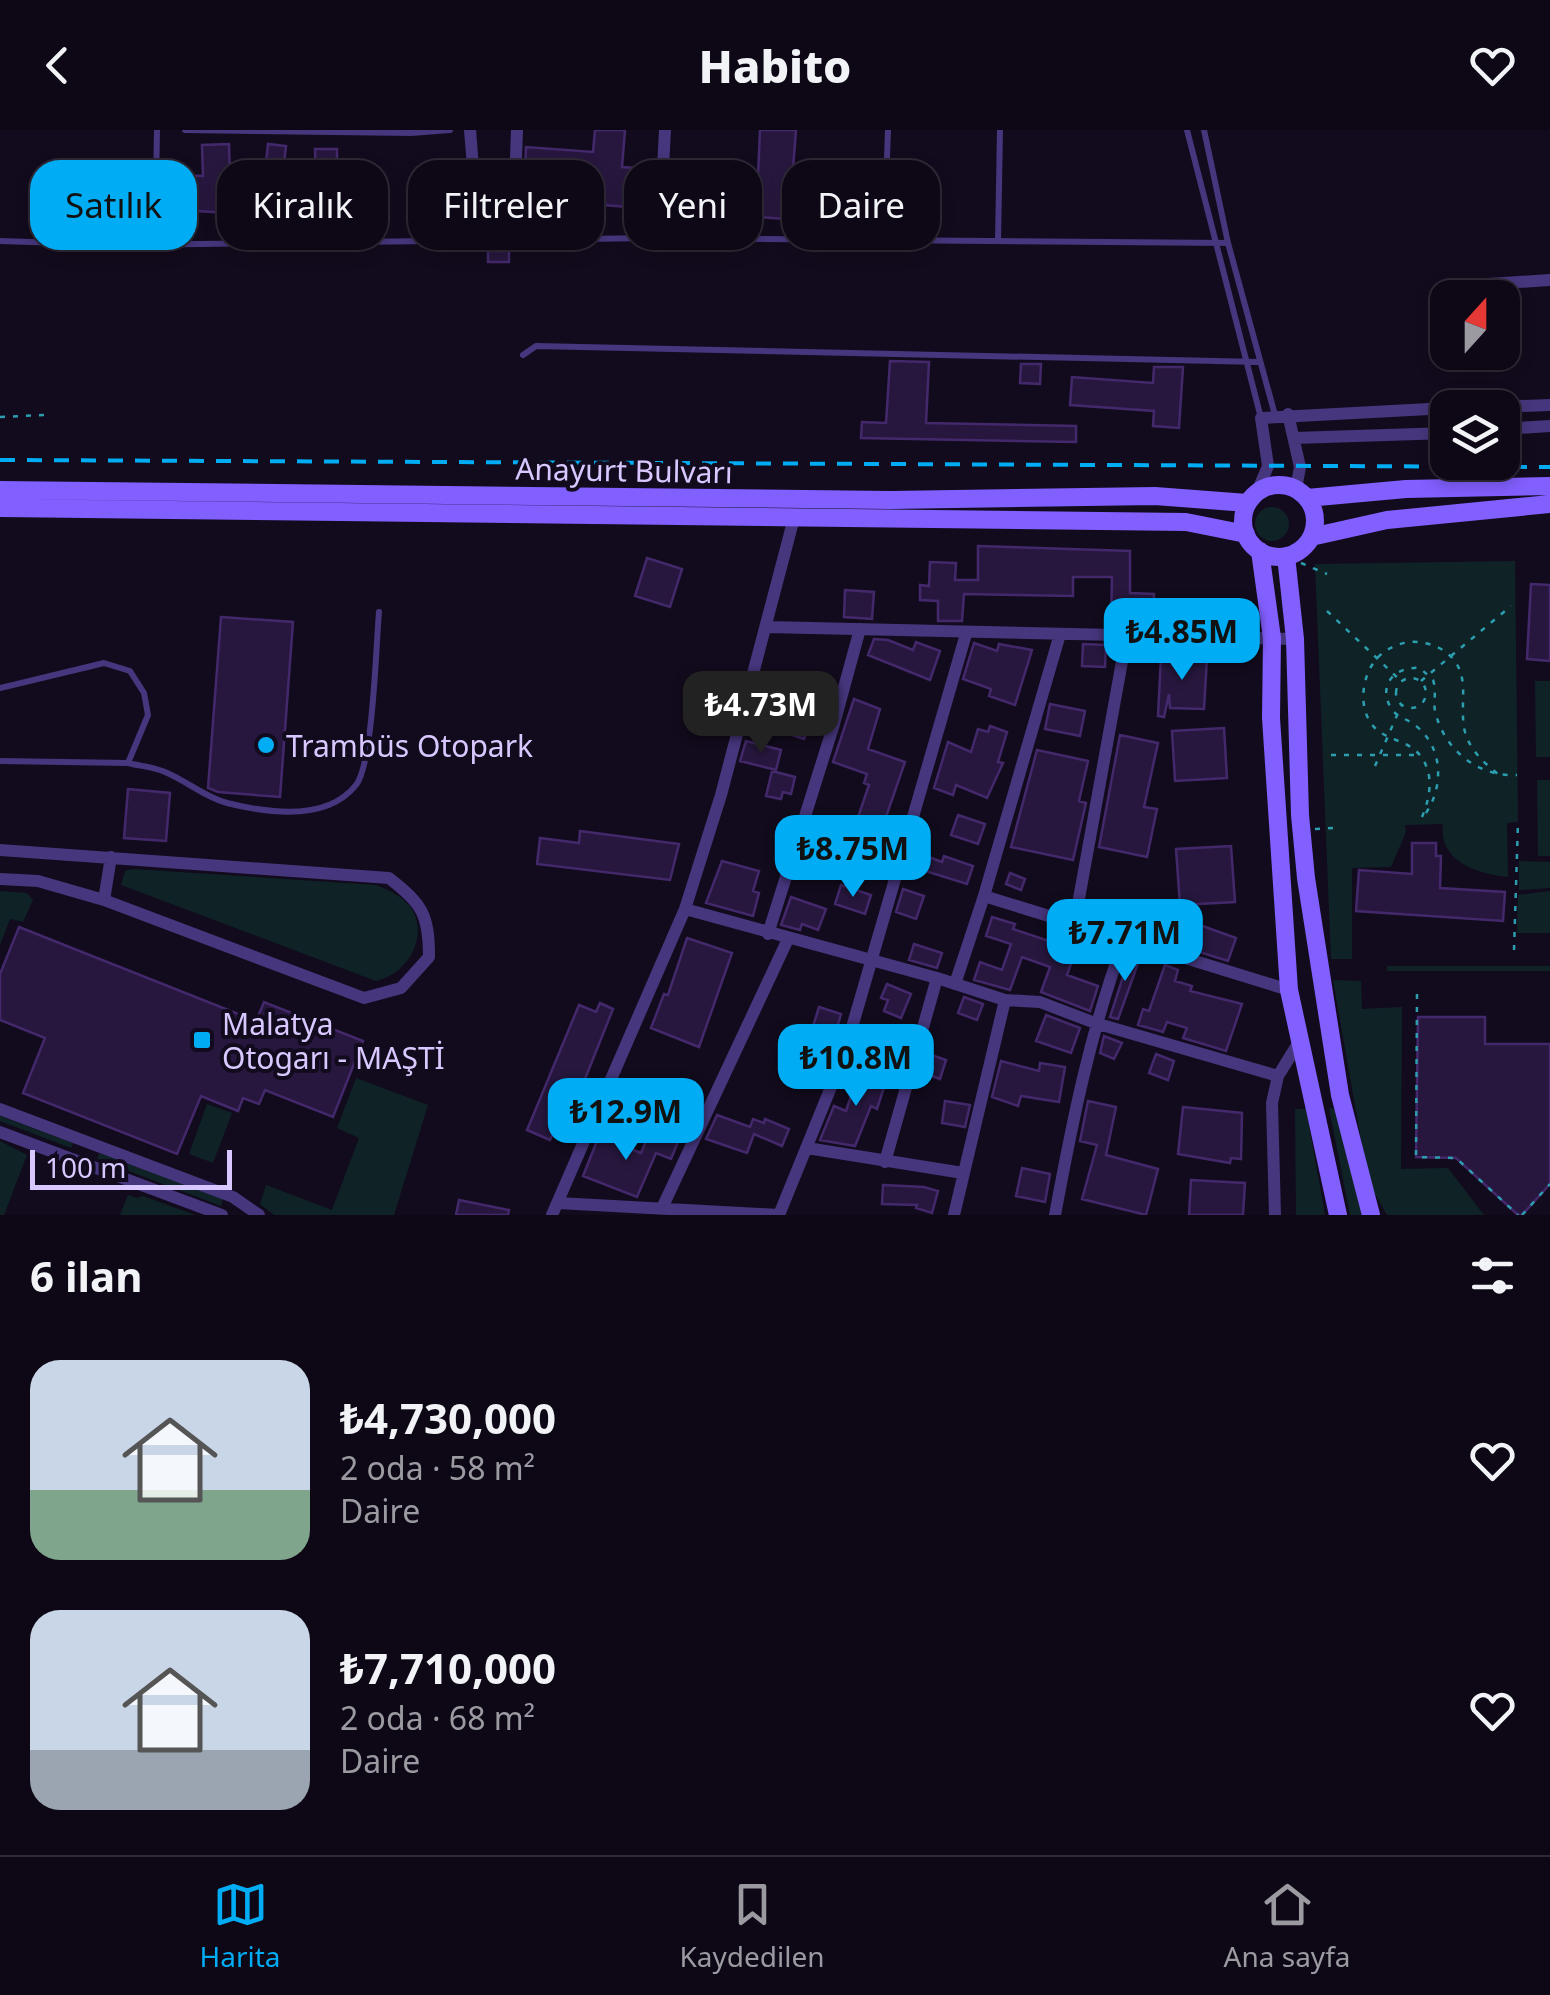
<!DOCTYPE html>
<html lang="tr">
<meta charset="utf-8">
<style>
:root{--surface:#0e0816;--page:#1c1623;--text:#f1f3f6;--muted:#9b9aa1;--line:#2e2935;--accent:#00acf3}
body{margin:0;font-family:"Noto Sans",sans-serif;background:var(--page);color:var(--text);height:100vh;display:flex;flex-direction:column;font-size:38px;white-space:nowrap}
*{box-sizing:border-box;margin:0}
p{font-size:32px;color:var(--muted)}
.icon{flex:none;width:55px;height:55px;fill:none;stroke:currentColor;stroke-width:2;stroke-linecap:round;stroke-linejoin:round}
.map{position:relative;height:1085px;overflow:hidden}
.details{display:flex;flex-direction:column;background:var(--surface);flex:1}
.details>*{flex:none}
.top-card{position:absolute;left:30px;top:30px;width:1000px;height:90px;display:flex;gap:20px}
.needle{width:65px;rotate:21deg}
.fabs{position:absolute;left:1430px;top:150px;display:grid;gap:20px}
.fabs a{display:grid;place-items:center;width:90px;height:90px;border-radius:20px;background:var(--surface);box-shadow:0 5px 15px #0003,0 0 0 2px var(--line);font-size:50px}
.scale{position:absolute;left:30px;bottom:25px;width:202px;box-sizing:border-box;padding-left:10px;border:5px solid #d9c8ff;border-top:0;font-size:28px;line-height:35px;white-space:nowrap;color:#d9c8ff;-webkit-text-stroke:8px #120b1d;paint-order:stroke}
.price{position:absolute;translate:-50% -85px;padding:0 22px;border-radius:20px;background:var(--accent);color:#111;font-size:32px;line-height:65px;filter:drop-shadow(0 2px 5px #0008)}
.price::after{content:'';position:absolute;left:50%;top:60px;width:30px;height:22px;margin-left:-15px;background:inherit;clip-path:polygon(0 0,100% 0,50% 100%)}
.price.on{background:#222;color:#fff}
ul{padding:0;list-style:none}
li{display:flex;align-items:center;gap:30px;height:250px;padding:0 30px}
li span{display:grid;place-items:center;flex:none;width:280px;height:200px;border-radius:30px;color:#555}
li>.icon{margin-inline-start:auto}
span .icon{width:120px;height:120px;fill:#fffc;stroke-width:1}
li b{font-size:42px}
h2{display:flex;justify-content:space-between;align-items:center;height:120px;padding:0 30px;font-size:42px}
.tag{padding:0 35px;border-radius:30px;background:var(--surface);box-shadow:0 5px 15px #0003,0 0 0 2px var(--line);font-size:35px;line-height:90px}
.tag.on{background:var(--accent);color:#111}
header{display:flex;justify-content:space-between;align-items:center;height:130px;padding:0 30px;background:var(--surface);font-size:45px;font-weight:800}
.menu{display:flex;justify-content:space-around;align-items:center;height:140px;border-top:2px solid var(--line);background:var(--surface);font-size:28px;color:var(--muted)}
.menu a{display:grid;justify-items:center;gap:5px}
.menu .on{color:var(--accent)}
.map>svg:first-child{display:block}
</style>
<header><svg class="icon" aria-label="back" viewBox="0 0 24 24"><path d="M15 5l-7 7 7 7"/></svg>Habito<svg class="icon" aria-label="heart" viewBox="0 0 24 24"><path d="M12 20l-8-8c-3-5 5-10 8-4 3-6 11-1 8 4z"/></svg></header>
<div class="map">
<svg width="1550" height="1085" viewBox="0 0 1550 1085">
<rect width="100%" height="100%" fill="#120b1d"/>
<path fill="#0f2327" d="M1255 394a17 17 0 1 1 34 0a17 17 0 1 1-34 0Z
M1515 431 1518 692 1507 693 1508 747C1477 744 1438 731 1443 694L1405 695 1406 702 1391 737 1352 738V829H1331L1315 434Z
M1535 551H1550V627H1536Z
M1537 650H1550V726H1538Z
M1519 731 1550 732V758L1519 760Z
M133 739 376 755C391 761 407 768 414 783 427 812 405 845 376 851L121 755 125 741Z
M0 761 27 763 33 770 23 792 10 789 0 815Z
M1550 761V803H1517L1518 765Z
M1387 836H1550V841H1387Z
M1333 850 1361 851 1362 879 1402 877 1401 1039 1448 1038 1484 1085H1387L1371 1057 1366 1038Z
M356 948 428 975 394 1085H274L260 1074 266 1055 332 1080 359 1008 337 998Z
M207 974 232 983 213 1033 189 1024Z
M1329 978 1336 979 1367 1085H1350Z
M1295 979H1306L1325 1085H1296Z
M0 986 73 1013 71 1018 0 991Z
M0 1011 27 1025 4 1085H0Z
M99 1023 223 1069 221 1076 97 1029Z
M128 1065 137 1068 143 1066 195 1085H120Z"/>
<path fill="#27173e" stroke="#43296b" stroke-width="2.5" d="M595 0H625L622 37 653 39 657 46 663 48 672 41 758 47 760 0H796L793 39 868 45 864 95 524 69 526 17 593 22Z
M229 14 230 48 264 50 268 14 286 16 282 51 316 53 315 19H337V55L360 56 358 86 240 79 239 93 228 92V83L180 80 182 45 203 46 202 15Z
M488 121H509V132H488Z
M890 231 929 232 926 293 1076 296V312L861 308 862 292 886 293Z
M1021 234H1041L1040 254 1020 253Z
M1154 237H1183L1179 298 1153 296 1154 281 1070 275 1072 247 1153 253Z
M978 416 1130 421V463L1154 464 1153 491 1111 490 1112 447H1073V466L964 464 962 491H938V471L920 470V455L929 456 930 432 956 433 955 450H978Z
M647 428 682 439 670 477 635 466Z
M1531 454 1550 455V531L1527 529Z
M845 460 874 462 872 489 844 487Z
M221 487 293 492 280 667 218 662 208 658Z
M874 509 888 510 913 520 916 512 940 521 930 550 868 525Z
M974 513 997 521 999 514 1032 520 1015 575 989 566 991 559 963 549Z
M1083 514 1106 515 1105 537 1082 536Z
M1161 526 1207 528 1204 579 1170 578 1169 564 1164 587 1158 586Z
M767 556 786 561 782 578 762 573Z
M854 569 880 579 868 619 905 632 879 707 884 709 878 726 853 718 862 692 857 690 869 655 864 653 867 644 833 632Z
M1050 574 1085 581 1080 606 1045 599Z
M791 576 813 584 804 609 783 602Z
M990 596 1007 602 998 632 1003 633 987 668 956 655 953 665 934 658 948 612 971 622 978 599 988 602Z
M1224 598 1227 648 1175 651 1172 601Z
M1120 605 1158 613 1144 677 1157 679 1147 727 1099 717Z
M746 611 781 620 776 640 740 631Z
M1037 620 1088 631 1079 671 1086 673 1073 730 1011 717Z
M772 641 795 647 791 664 783 662 781 669 766 666Z
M128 659 170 663 166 711 124 708Z
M958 685 985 694 978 714 951 705Z
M580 701 679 714 670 750 537 734 540 708 579 713Z
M1412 713H1436V726H1441L1440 758 1505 762 1503 791 1356 781 1359 740 1412 744Z
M1231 716 1235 772 1180 775 1176 719Z
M913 721 942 732 944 726 973 736 967 754 909 736Z
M722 731 759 741 753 761 759 763 753 786 706 773Z
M1010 743 1025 749 1021 760 1006 754Z
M841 755 871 765 865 784 835 774Z
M903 759 924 766 916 789 896 782Z
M791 767 826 779 818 800 802 794 800 800 781 795Z
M1140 784 1161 792 1156 808 1134 802Z
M992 787 1015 794 1013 799 1076 820 1067 845 1098 856 1090 881 1041 862 1050 837 1022 827 1010 860 974 850 980 832 1002 840 1011 814 986 806Z
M1186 790 1236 808 1228 831 1177 815Z
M19 797 256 891 264 872 363 911 333 987 265 960 259 974 243 968 238 981 201 966 177 1024 23 963 45 908 0 890V844Z
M687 808 732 823 699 917 651 898 664 864 668 865Z
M914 814 942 823 937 838 909 830Z
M1131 822 1141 825 1118 889 1110 887Z
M1165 835 1178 840 1175 851 1192 856 1190 861 1242 874 1226 921 1183 908 1187 898 1167 892 1163 902 1138 895 1143 879 1149 881Z
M887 854 911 864 901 888 884 881 888 870 881 868Z
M964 867 983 874 977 890 958 883Z
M600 873 613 879 575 974 567 970 550 1010 527 1000 579 875 596 882Z
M819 877 841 884 829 926 806 919Z
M1046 885 1080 898 1071 923 1036 911Z
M1418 887H1485V914H1550V1054L1522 1085H1518L1456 1028 1416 1027Z
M1104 906 1122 913 1114 929 1100 923Z
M926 923 946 930 940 949 921 942Z
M1156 924 1174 931 1168 950 1149 943Z
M1001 931 1039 941 1040 933 1065 937 1059 972 1021 966 1018 976 992 967Z
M861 936 888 945 877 979 871 976 855 1016 820 1010 834 976 846 981Z
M620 957 646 968 638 986 613 975Z
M945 971 970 975 965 997 942 993Z
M1088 971 1116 977 1106 1025 1158 1039 1146 1085 1082 1069 1097 1015 1080 1011Z
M1183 977 1242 983 1241 1029 1231 1028 1230 1033 1178 1024Z
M717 985 750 997 753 989 764 993 765 989 789 999 782 1016 754 1004 747 1023 706 1009Z
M650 1001 678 1012 671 1029 656 1023 637 1067 583 1046 599 1006 641 1023Z
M1022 1038 1050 1044 1045 1072 1016 1066Z
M1191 1050 1245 1053 1243 1085H1189Z
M883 1055 924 1057 938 1061 932 1083 916 1078 917 1075 882 1074Z
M459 1070 509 1080 508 1085H456Z"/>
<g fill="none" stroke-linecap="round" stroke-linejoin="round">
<path stroke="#2c9eaf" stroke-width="2.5" stroke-dasharray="5 8" stroke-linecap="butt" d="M0 287 44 285
M1301 433 1327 444
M1327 481 1401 551
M1396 563a15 15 0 1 1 30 0a15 15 0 1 1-30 0Z
M1421 551 1511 476
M1331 625H1418
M1375 636 1401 576
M1426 683C1444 656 1443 617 1416 596 1408 589 1396 587 1391 578 1377 554 1396 536 1420 538L1433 550C1437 561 1433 570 1435 581 1444 620 1478 647 1517 645
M1422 687C1430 668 1434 646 1422 628 1412 613 1397 612 1383 604 1359 591 1359 556 1372 535 1380 522 1394 514 1410 512 1422 511 1437 515 1447 523 1473 544 1458 574 1465 602 1470 620 1484 633 1498 644
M1315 699 1334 698
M1514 820 1518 692
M1417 864 1416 1027 1456 1028 1518 1085
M1522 1085 1550 1054"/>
<path stroke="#46367d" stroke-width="6" d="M185 0 411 3 450 0
M1187 0 1261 288
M1204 0 1228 113 1275 285
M884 110 888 0
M0 111 123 115 655 108 1228 113
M998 111 1000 0
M155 114 157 0
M523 225 536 216 1260 232
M0 558 104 533 130 541 144 563 148 585 128 633 0 631
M128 633C140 636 154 637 165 642 187 651 204 667 227 673 267 683 327 692 356 655 373 634 376 515 379 482"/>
<path stroke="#46367d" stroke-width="12" d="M470 0 479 110
M663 38 665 0
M513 110 517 0
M1458 156 1550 150
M1466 278 1550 275
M1288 284 1300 337 1296 359
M1502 299 1550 296
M1294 308 1448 303
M1257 362 1268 336 1261 288 1448 278
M767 497 1295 509
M0 720 389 748C422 774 429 784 429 827L401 858 364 868 104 770 111 727
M0 749 38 751 104 770
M984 766 1289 860
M685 779 937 848 1005 870 1040 872 1095 893 1278 946
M1080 796 1078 774 1127 504
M768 804 834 594 860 499
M955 854 984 766 1060 504
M0 979 233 1067 259 1085
M0 1002 222 1085
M807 1018 963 1043
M885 1032 937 848
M558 1073 778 1085
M663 1076 788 809
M552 1085 685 779 721 665 794 388
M779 1085 844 925 966 504
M954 1085 1005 870
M1055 1085C1073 988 1090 903 1124 810
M1275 1085 1272 973 1278 946 1299 912"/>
<path stroke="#825fff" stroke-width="18" d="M1243 391a36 36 0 1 1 72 0a36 36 0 1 1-72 0Z
M0 360 891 370 1155 366 1247 373
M1307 368 1406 359 1550 356
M0 378 1186 392 1246 404
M1311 407 1387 390 1550 374
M1260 421 1272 508 1271 588 1289 860 1338 1085
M1286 426 1295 509 1300 685 1306 748 1340 965 1371 1085"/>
<path stroke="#00acf3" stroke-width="4" stroke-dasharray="15 12" stroke-linecap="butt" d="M0 330 1550 337"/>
</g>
<g fill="#00acf3" stroke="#120b1d" stroke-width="4">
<circle cx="266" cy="615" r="10"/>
<rect x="192" y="900" width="20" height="20" rx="5"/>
</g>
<g text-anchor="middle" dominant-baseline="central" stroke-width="8" stroke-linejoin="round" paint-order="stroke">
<g font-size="30" fill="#d9c8ff" stroke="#120b1d">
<text transform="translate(624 340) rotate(1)">Anayurt Bulvarı</text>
</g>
<g font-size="30" fill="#d9c8ff" stroke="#120b1d" text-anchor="start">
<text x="286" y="615">Trambüs Otopark</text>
<text x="222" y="893">Malatya<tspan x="222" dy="34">Otogarı - MAŞTİ</tspan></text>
</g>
</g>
</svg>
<div class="fabs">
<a><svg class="needle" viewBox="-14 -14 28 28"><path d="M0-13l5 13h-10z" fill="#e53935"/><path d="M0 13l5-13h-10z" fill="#9b9aa1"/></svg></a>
<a><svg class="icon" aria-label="layers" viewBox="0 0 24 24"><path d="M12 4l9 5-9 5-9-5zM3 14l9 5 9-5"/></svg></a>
</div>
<div class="scale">100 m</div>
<b class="price" style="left:1182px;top:553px">₺4.85M</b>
<b class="price on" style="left:761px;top:626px">₺4.73M</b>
<b class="price" style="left:853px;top:770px">₺8.75M</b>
<b class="price" style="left:1125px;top:854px">₺7.71M</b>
<b class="price" style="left:856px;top:979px">₺10.8M</b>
<b class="price" style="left:626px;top:1033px">₺12.9M</b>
<div class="top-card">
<a class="tag on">Satılık</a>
<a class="tag">Kiralık</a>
<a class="tag">Filtreler</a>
<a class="tag">Yeni</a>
<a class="tag">Daire</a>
</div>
</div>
<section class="details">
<h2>6 ilan<svg class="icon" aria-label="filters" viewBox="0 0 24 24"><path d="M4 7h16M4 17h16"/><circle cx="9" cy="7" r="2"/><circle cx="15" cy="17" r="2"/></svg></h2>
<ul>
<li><span style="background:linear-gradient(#c9d6e8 65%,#7fa58c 0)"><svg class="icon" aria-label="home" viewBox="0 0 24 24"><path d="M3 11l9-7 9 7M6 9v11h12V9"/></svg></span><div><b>₺4,730,000</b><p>2 oda · 58 m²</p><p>Daire</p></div><svg class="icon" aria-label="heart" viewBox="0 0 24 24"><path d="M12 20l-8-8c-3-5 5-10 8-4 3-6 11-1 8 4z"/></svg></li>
<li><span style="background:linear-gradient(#c9d6e8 70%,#9aa5b1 0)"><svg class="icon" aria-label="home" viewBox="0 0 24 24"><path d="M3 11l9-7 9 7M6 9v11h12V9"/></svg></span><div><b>₺7,710,000</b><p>2 oda · 68 m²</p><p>Daire</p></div><svg class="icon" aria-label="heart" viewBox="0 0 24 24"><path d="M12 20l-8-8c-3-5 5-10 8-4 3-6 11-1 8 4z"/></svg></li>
</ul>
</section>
<nav class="menu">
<a class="on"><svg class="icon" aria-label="map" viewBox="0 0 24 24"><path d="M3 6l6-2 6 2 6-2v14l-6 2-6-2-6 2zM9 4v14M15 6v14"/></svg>Harita</a>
<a><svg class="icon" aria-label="saved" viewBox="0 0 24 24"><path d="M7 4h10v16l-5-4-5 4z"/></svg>Kaydedilen</a>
<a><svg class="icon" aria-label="home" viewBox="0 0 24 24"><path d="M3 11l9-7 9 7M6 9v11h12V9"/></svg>Ana sayfa</a>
</nav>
